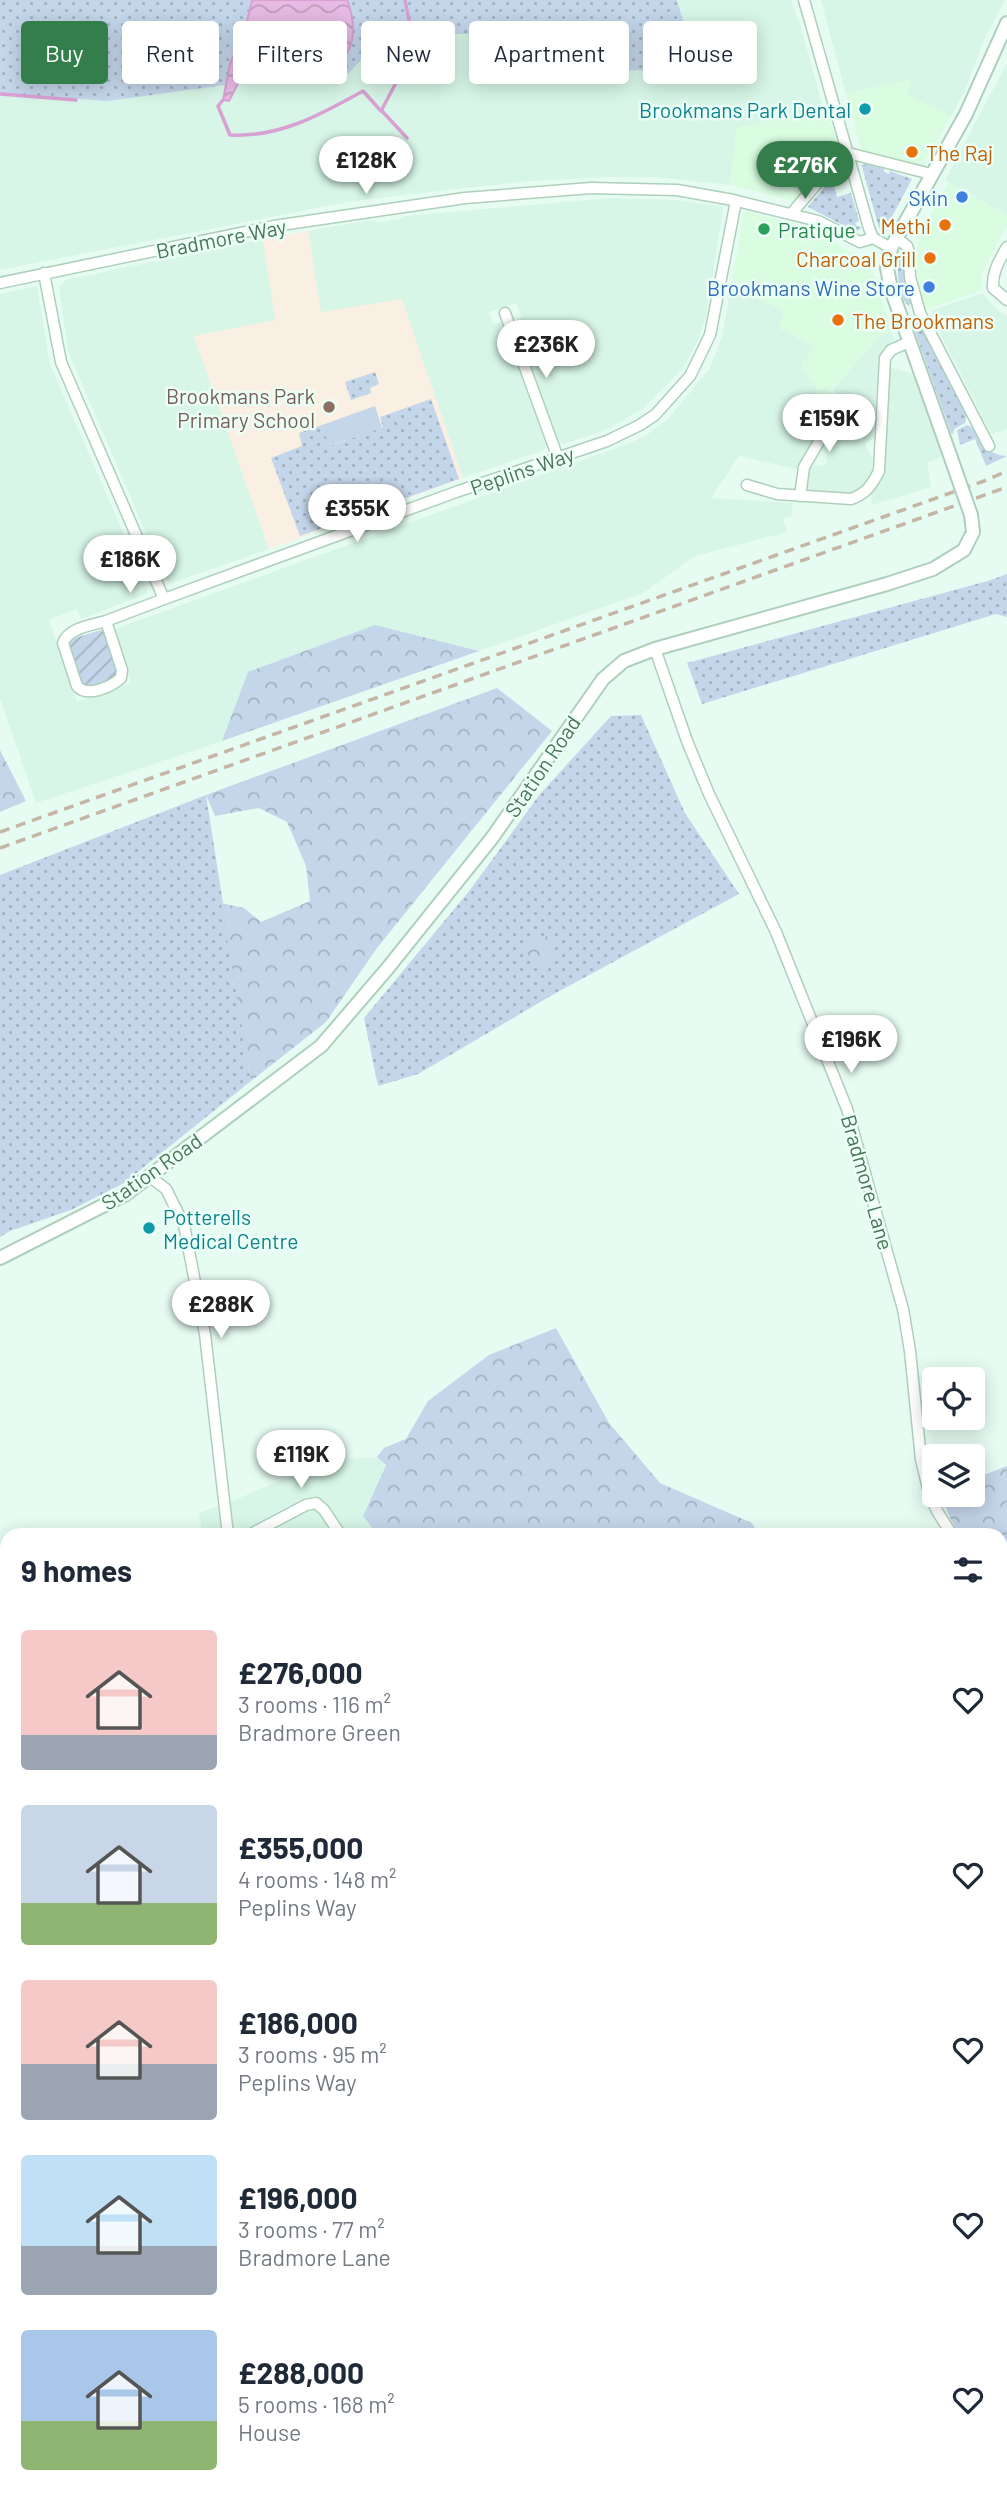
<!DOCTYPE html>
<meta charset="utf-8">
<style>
:root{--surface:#fff;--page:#f2f2f3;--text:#1f2937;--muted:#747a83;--accent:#337e4b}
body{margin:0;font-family:Barlow,sans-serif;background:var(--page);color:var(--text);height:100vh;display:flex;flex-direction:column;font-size:26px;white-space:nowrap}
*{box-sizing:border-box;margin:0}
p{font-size:23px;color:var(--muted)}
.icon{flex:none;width:38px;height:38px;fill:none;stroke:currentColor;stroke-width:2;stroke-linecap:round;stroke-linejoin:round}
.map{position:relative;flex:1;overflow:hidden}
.sheet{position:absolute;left:0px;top:1528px;width:1008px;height:975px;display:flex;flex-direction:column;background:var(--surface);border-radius:21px 21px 0 0;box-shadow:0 4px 18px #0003}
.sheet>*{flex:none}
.banner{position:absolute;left:21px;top:21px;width:966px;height:63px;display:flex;gap:14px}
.controls{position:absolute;left:922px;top:1367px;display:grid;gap:14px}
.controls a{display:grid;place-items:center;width:63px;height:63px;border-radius:7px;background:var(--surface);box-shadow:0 4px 18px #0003;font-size:35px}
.price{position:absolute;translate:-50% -60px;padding:0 16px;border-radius:24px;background:#fff;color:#222;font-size:23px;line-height:46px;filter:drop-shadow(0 2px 4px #0008)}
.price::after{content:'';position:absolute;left:50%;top:42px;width:21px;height:16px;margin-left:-10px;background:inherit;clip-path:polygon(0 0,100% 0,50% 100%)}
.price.selected{background:var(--accent);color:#fff}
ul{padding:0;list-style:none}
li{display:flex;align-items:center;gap:21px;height:175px;padding:0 21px}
li span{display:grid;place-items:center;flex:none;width:196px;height:140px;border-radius:7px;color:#555}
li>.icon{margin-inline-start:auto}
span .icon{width:84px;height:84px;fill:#fffc;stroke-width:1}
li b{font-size:30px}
h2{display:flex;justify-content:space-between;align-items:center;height:84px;padding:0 21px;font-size:30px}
.tag{padding:0 24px;border-radius:7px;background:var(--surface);box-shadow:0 4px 18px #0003;font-size:24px;line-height:63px}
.tag.selected{background:var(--accent);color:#fff}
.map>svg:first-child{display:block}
</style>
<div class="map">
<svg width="1007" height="2501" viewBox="0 0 1007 2501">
<defs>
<pattern id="grass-dots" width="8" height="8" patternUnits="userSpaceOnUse" patternTransform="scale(1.75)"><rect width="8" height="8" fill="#c4d6ea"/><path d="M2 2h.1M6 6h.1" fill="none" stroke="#a1b2c0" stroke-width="1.8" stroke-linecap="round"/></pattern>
<pattern id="forest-crowns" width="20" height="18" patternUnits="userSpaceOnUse" patternTransform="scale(1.75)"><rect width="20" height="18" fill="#c4d6ea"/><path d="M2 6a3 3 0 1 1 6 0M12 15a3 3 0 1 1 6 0" fill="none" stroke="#a1b2c0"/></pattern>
<pattern id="wetland-marsh" width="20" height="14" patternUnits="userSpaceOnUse" patternTransform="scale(1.75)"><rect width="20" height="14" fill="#c4d6ea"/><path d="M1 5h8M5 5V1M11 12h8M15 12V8" fill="none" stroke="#a1b2c0"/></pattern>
<pattern id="garden-furrows" width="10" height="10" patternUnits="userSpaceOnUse" patternTransform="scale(1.75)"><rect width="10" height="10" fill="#c4d6ea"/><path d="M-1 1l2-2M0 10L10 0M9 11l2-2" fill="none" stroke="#a1b2c0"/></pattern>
<pattern id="water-waves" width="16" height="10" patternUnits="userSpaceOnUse" patternTransform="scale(1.75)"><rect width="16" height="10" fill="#e6bae3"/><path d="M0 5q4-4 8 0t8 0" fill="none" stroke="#bc9cbb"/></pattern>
</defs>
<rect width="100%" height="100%" fill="#e6fcf2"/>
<path fill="#d7f6e7" d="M677 0H791L800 24 823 108 737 129 730 185 655 177H608L530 181 410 194 348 202 0 270V93L108 101 283 77 319 82 370 50 380 32 500 35 697 70Z
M821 0H1005L984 40 964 93 951 116 907 95 909 80 846 94Z
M1007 63V215L945 180Z
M612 198 675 200 721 206 723 210 706 316 698 340 683 368 644 408 610 428 564 444 559 442 515 321 522 318 516 303 489 312 494 325 501 322 546 445 544 450 463 478 402 299 321 313 308 231 372 220 378 222 400 219 405 216Z
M263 239 276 320 194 336 269 549 172 583 166 580 68 351 59 287 65 280Z
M37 286 50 364 148 590 146 594 81 619 77 609 49 620 77 702 131 683 115 629 630 443 648 434 668 419 710 368 722 337 731 286 785 311 779 328 816 347 802 366 820 394 814 404 822 410 816 419 824 424V428L796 469 739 456 711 498 792 503V516L783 518 787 532 695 556 643 593 479 651 375 625 248 672 222 741 36 803 0 698V294Z
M983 293 994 307 1007 316V429L991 434 932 317V310Z
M891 332 895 339 884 348 878 359 874 437 866 443V447L873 459 871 479 860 490 845 493 808 492V468L812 466 826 465 827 446 832 437 833 415 838 409 837 396 833 388 882 334Z
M889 367 913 374 943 456 927 463 931 487 872 505 871 494 880 484 885 472 886 388Z
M377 1457 386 1464 363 1515 378 1535H203L199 1513 235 1500 326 1460Z"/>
<path fill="#dafde2" d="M910 79 908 95 951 116 922 166 861 150 846 94Z
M827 107 838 149 831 160 795 201 730 185 736 129Z
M949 182 1007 215V225L981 275 982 290 925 310 918 281 917 253 919 235Z
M744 211 798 224 822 235 862 259 875 276 891 332 882 334 823 398 801 366 815 346 779 328 784 310 731 286Z"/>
<path fill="#f9efe2" d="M308 231 321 312 402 299 463 478 269 549 194 336 275 320 263 239Z"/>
<path fill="url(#grass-dots)" d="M0 0H677L698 70 516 71 500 35 381 32 370 50 349 73 319 82 283 77 108 101 0 93Z
M868 164 884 169V172L889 174 890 171 912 179 887 226 882 229 879 228 862 167 861 165Z
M842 166 847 180 833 184 837 197 851 193 859 221 855 223 857 227 860 226 861 228 856 232 808 207Z
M900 252 905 255 906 282 911 303 909 306C896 296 898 270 898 254Z
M914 319 920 322 967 412 965 423 954 429 953 434 951 433 911 320Z
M375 372 379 384 370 388 371 393 351 400 345 382Z
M431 399 459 479 300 536 271 458 302 446 299 433 322 425 330 446 383 427 380 417Z
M967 425C986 432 980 455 1007 456L986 466 975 439 960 445 957 430Z
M1007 574V617L996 614 702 704 687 663 991 580Z
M641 715 685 813 739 894 554 994 418 1074 378 1086 364 1018 470 890 540 794 611 716Z
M206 795 251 1081 124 1183 71 1210 10 1231 0 1237V875Z"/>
<path fill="url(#forest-crowns)" d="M375 625 479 651 222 741 248 672Z
M497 688 552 731 377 948 326 1022 251 1081 221 903 244 908 261 922 310 901 306 866 287 822 259 808 215 816 206 795Z
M0 750 26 801 0 812Z
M546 936 556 941 554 958 546 968 532 964 526 950 531 939Z
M556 1328 609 1423 660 1483 752 1523 759 1535H378L363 1516 386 1465 377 1457 384 1448 406 1439 428 1401 489 1355Z
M1007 1466V1608L1001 1600V1535H959L948 1514 943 1495 973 1494V1479Z
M0 1770 7 1775V1959L0 1954Z
M1001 2106 1007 2111V2152L1001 2209Z
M1001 2215 1007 2277V2501H985L977 2496H1001Z
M610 2496H904L912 2501H616Z"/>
<path fill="url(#wetland-marsh)" d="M1007 2152V2277L1001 2215Z
M904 2496H977L985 2501H912Z"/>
<path fill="url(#garden-furrows)" d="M101 630 106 633 118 672 117 678 88 690 81 686 68 648 71 639Z"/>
<path fill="#c4d6ea" d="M375 406 382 428 329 446 322 425Z"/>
<path fill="url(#water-waves)" stroke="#d8a0d3" stroke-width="2" d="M252 0H347C355 20 358 52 335 63 330 65 325 69 320 69 301 68 281 55 262 61 244 67 237 86 229 101L223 100 230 64 246 26Z"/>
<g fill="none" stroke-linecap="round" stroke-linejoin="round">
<path stroke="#d8a0d3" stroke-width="3.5" d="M0 94 76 100
M223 100 218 106 230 135C279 138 322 114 363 91L381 111 398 79 412 36 405 0
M382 111 407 138
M0 1905 7 1914
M1001 2261 1007 2256"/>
<g stroke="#aed0bb" stroke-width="13">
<path id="minor" d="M804 0 869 228 873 238 891 248
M792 213 840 156 848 153 931 174
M896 238 907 246 909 252 910 277 920 313 989 446
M1007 247C999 261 992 272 993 288L1007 300
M44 273 61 362 164 599 456 492 607 441 640 425 655 415 690 376 710 335 736 201
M0 283 274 226 465 198 591 188 677 190 733 200 818 221 860 242 873 238
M505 313 558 458
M747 485 777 494 851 499C866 494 872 485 879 471L885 358 891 350 909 342
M800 496 804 467 824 433 831 406
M106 621 122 670 121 678C111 687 87 698 77 686L63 643C68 628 92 625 106 621Z
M106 621 164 599
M655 649 687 741 709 794 776 932 847 1109 903 1309 910 1351 921 1459 929 1493 937 1511 952 1535
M150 1177 166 1189 184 1225 205 1334 228 1535
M249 1535 306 1505 316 1503 324 1510 340 1534
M1001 1606 1007 1614"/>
</g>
<g stroke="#aed0bb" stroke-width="16">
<path id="tertiary" d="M951 458 891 289 887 268 891 248 966 114 1007 23
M0 1258 126 1194 321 1046 387 969 492 838 603 679 624 661 655 649 887 584 933 569 964 550 973 532"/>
</g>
<use href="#minor" stroke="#fff" stroke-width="10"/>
<use href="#tertiary" stroke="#fff" stroke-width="12"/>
<path stroke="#c6b4a4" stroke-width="3.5" stroke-dasharray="10 7" stroke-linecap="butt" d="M0 832 984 481 1007 471
M0 848 1007 487"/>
<g stroke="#aed0bb" stroke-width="16" stroke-linecap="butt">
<path id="tertiary-bridge" d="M951 458 971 515 973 532"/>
</g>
<use href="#tertiary-bridge" stroke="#fff" stroke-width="12"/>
</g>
<g fill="#0f9aa8" stroke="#ecfff6" stroke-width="2.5">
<circle cx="865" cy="109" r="7"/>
<circle cx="149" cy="1228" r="7"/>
</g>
<g fill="#e8710a" stroke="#ecfff6" stroke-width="2.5">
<circle cx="912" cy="152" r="7"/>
<circle cx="945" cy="225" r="7"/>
<circle cx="930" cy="258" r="7"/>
<circle cx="838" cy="320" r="7"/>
</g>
<g fill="#3f7fe0" stroke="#ecfff6" stroke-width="2.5">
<circle cx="962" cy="197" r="7"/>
<circle cx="929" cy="287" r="7"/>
</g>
<circle fill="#2e9e5b" stroke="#ecfff6" stroke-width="2.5" cx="764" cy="229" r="7"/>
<circle fill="#8d6e63" stroke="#ecfff6" stroke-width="2.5" cx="329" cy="407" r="7"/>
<g text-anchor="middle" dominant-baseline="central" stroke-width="5" stroke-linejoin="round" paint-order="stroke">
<g font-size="21" fill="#0d838f" stroke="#ecfff6" text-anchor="end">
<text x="851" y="109">Brookmans Park Dental</text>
<text x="163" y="1216" text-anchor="start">Potterells<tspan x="163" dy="24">Medical Centre</tspan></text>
</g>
<g font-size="21" fill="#c56008" stroke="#ecfff6" text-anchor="start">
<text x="926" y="152">The Raj</text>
<text x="931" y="225" text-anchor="end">Methi</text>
<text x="916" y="258" text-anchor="end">Charcoal Grill</text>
<text x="852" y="320">The Brookmans</text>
</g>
<g font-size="21" fill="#366cbe" stroke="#ecfff6" text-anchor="end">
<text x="948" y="197">Skin</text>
<text x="915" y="287">Brookmans Wine Store</text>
</g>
<g font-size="21" fill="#27864d" stroke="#ecfff6" text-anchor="start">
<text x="778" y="229">Pratique</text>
</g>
<g font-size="21" fill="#4a7657" stroke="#ecfff6">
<text transform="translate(221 238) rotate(-11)">Bradmore Way</text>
<text transform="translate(522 470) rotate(-19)">Peplins Way</text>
<text transform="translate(542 766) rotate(-56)">Station Road</text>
<text transform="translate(151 1171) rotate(-35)">Station Road</text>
<text transform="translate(868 1182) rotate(74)">Bradmore Lane</text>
</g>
<g font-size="21" fill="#785e54" stroke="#ecfff6" text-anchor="end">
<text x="315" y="395">Brookmans Park<tspan x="315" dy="24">Primary School</tspan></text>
</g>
</g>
</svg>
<div class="controls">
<a><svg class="icon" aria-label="locate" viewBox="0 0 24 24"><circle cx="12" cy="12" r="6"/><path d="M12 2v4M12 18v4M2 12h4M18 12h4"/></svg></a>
<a><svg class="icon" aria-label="layers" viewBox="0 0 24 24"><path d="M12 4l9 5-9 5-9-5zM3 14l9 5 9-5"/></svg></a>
</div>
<b class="price" style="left:366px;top:196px">£128K</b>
<b class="price selected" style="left:805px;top:201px">£276K</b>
<b class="price" style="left:546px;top:380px">£236K</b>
<b class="price" style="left:829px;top:454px">£159K</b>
<b class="price" style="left:357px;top:544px">£355K</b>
<b class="price" style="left:130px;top:595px">£186K</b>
<b class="price" style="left:851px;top:1075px">£196K</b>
<b class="price" style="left:221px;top:1340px">£288K</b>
<b class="price" style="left:301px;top:1490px">£119K</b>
<div class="banner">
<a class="tag selected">Buy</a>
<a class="tag">Rent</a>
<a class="tag">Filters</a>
<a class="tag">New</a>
<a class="tag">Apartment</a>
<a class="tag">House</a>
</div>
<section class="sheet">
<h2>9 homes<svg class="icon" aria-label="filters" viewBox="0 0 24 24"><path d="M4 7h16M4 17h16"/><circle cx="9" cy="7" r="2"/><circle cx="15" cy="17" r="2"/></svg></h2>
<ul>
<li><span style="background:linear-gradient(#f6c9c9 75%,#9aa5b1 0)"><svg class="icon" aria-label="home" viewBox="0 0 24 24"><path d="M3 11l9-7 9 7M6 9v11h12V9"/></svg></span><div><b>£276,000</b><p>3 rooms · 116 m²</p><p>Bradmore Green</p></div><svg class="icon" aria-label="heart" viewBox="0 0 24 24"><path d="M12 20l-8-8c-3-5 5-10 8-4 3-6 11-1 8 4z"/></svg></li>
<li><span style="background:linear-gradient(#c9d6e8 70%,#8fb573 0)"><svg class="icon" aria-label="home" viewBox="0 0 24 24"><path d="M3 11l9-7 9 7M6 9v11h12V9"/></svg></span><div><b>£355,000</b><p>4 rooms · 148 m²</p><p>Peplins Way</p></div><svg class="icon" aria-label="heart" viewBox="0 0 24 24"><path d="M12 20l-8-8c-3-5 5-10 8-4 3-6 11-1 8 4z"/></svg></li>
<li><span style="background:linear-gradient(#f6c9c9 60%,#9aa5b1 0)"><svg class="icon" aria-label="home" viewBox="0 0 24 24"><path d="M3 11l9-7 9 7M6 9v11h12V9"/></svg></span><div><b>£186,000</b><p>3 rooms · 95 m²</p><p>Peplins Way</p></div><svg class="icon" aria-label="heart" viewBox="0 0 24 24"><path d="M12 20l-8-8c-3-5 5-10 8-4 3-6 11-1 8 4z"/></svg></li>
<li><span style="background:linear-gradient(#bfe0f5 65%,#9aa5b1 0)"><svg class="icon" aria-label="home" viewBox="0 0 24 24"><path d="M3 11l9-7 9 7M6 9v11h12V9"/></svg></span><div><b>£196,000</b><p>3 rooms · 77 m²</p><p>Bradmore Lane</p></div><svg class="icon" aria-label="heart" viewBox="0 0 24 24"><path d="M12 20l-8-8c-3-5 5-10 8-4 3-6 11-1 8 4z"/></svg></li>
<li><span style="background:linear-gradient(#a9c7e8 65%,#8fb573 0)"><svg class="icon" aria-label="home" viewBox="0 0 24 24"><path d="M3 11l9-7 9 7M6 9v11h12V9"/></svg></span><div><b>£288,000</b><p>5 rooms · 168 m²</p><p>House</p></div><svg class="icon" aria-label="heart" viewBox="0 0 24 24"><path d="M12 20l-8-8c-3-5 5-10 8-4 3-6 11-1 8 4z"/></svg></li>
</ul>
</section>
</div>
